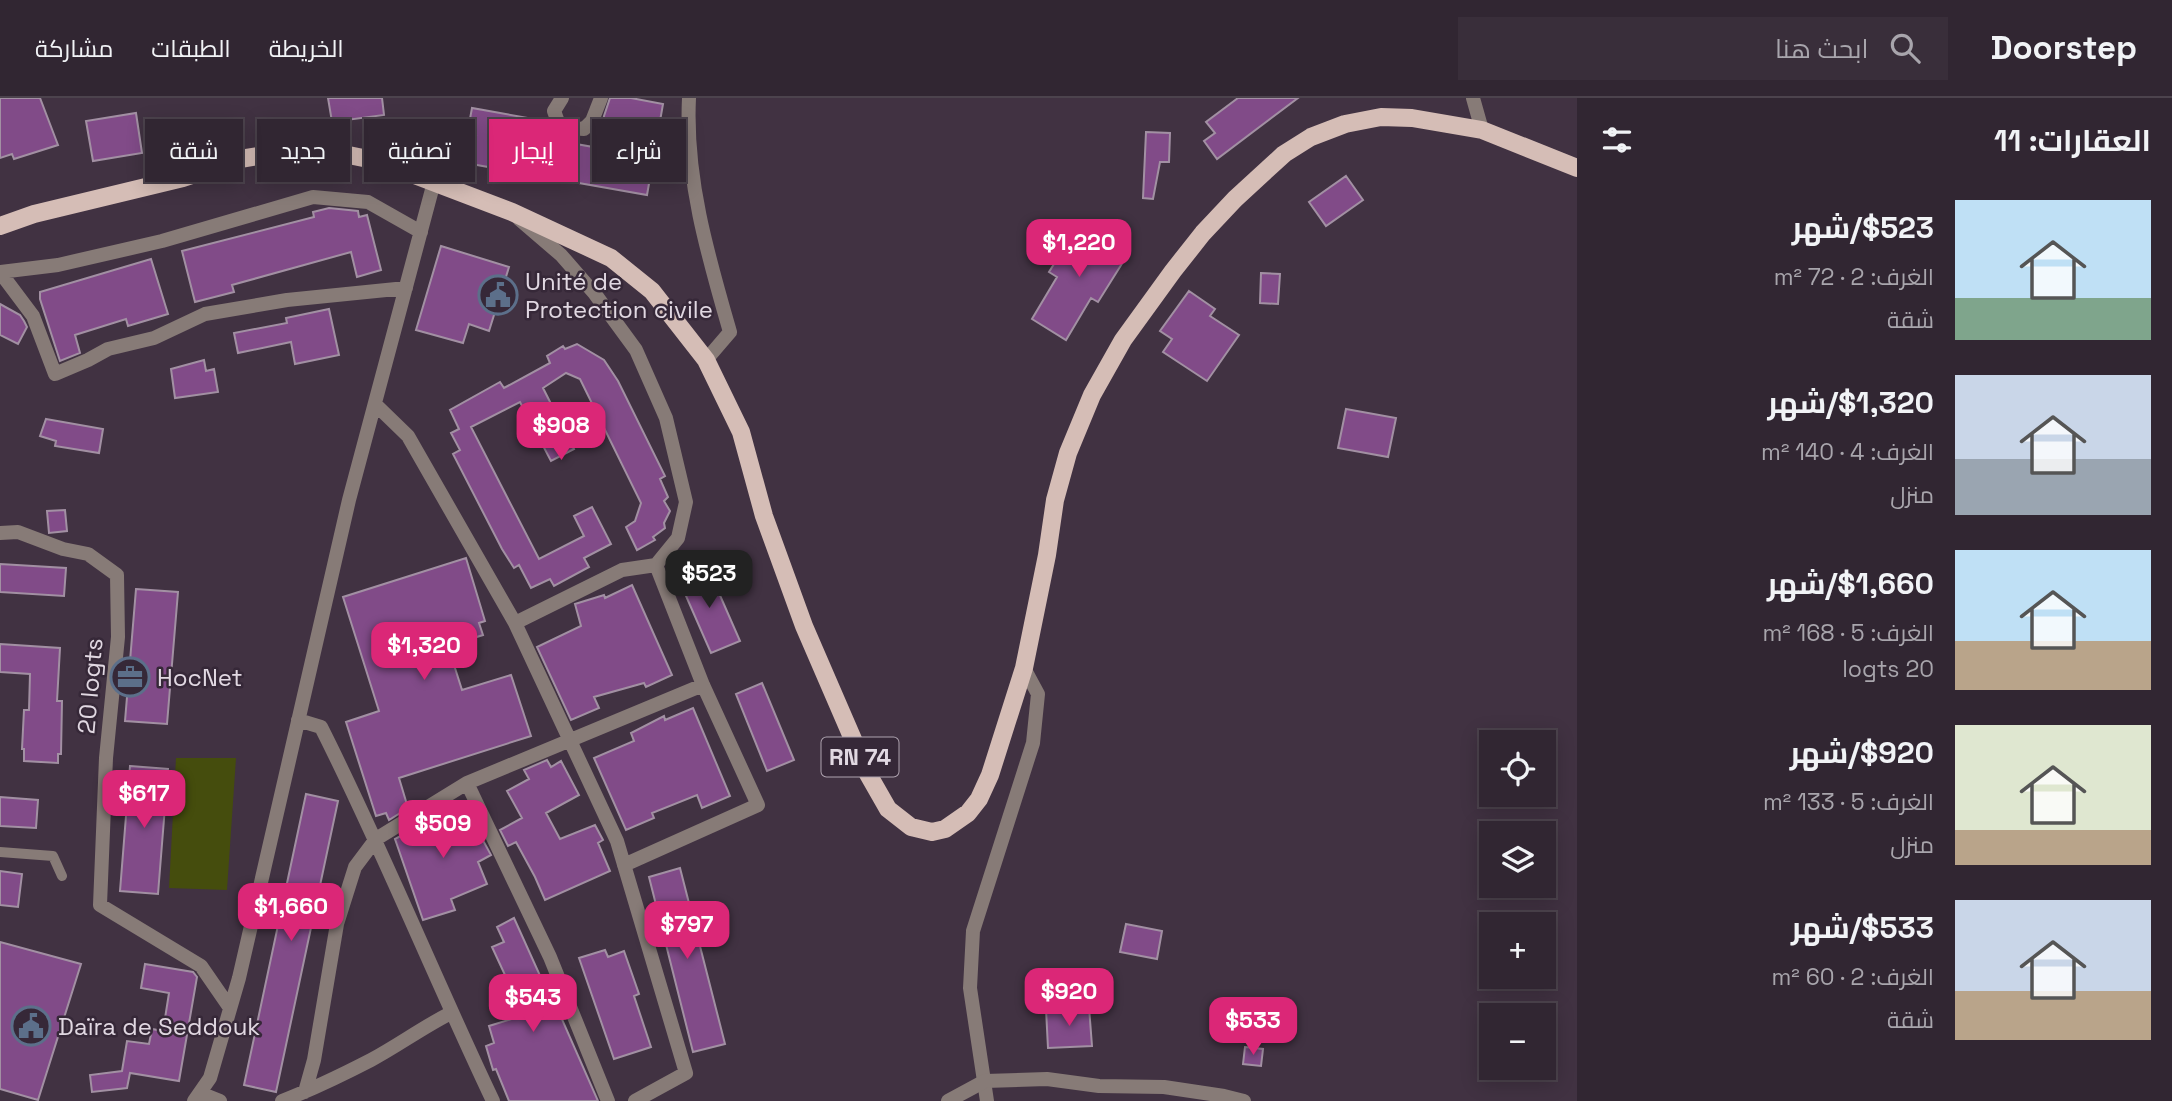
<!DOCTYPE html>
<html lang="ar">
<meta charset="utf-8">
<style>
:root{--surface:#312632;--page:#392e3a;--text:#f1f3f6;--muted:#a8a5ac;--line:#4c434d;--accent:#db2777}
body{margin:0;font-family:"Space Grotesk",Cairo,sans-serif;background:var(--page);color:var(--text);direction:rtl;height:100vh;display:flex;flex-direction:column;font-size:26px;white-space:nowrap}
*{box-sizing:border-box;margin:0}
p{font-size:23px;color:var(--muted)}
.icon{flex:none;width:38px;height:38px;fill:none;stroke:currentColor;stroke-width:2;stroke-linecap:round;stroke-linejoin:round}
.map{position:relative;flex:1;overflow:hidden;direction:ltr}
.drawer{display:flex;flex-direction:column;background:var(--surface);width:595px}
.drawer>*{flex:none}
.banner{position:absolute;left:21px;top:21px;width:665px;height:63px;direction:rtl;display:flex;gap:14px}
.fabs{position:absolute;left:1479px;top:632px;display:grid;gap:14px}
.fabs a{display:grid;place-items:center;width:77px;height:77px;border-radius:0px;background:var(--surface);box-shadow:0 4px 18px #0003,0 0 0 2px var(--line);font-size:35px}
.price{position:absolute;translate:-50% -60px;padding:0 16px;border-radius:14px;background:var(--accent);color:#fff;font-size:23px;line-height:46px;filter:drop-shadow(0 2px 4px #0008)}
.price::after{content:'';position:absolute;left:50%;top:42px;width:21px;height:16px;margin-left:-10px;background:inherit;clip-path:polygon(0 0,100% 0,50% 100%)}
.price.current{background:#222;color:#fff}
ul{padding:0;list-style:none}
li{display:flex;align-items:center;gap:21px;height:175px;padding:0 21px}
li span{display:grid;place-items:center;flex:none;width:196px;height:140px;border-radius:0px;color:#555}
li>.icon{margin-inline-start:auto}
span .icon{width:84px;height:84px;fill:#fffc;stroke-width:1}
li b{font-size:30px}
h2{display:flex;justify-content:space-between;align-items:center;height:84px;padding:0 21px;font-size:30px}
.chip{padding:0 24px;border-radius:0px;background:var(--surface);box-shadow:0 4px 18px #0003,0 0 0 2px var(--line);font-size:24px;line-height:63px}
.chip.current{background:var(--accent);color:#fff}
header{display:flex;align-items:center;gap:42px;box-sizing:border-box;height:98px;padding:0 35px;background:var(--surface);border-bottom:2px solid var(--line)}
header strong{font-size:33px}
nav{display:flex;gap:38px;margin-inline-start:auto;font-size:24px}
.search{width:490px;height:63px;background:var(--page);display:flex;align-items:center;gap:18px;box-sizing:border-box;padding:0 24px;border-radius:0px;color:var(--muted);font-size:26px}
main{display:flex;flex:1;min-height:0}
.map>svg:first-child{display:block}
</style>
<header>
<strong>Doorstep</strong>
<div class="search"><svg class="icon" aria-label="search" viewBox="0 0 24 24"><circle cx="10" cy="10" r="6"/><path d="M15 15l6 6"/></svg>ابحث هنا</div>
<nav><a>الخريطة</a><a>الطبقات</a><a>مشاركة</a></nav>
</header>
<main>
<section class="drawer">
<h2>العقارات: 11<svg class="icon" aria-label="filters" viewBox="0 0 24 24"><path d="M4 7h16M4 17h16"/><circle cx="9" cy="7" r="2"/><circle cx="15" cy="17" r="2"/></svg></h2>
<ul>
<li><span style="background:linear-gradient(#bfe0f5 70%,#7fa58c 0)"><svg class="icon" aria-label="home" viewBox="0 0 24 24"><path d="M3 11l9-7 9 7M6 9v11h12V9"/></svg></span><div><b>$523/شهر</b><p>الغرف: 2 · 72 m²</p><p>شقة</p></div></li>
<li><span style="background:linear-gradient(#c9d6e8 60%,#9aa5b1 0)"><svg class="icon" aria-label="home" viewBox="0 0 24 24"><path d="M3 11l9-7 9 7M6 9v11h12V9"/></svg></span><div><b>$1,320/شهر</b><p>الغرف: 4 · 140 m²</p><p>منزل</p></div></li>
<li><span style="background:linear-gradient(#bfe0f5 65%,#b9a48a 0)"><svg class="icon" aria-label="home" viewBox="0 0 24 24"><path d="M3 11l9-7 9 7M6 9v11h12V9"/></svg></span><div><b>$1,660/شهر</b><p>الغرف: 5 · 168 m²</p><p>20 logts</p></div></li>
<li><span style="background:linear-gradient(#dfe7d0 75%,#b9a48a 0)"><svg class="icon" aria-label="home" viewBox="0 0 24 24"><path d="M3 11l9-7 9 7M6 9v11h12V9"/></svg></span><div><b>$920/شهر</b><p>الغرف: 5 · 133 m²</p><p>منزل</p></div></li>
<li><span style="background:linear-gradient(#c9d6e8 65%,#b9a48a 0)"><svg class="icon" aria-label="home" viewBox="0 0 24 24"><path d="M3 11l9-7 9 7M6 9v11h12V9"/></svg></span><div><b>$533/شهر</b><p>الغرف: 2 · 60 m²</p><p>شقة</p></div></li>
</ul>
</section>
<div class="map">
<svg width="1577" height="1003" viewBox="0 0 1577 1003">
<rect width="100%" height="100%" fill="#413242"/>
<path fill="#454d0d" d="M176 660H236L227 792 169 790Z"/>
<path fill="#814b88" stroke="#a290a3" stroke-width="2" d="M0 0H40L58 47 14 61 12 56 0 60Z
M328 0H382L384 17 332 24Z
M610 0H631L663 6 647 97 471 66 476 38 467 37 472 10 545 23 542 40 599 50 604 18Z
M1238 0H1298L1217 61 1204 43 1215 35 1206 24Z
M136 15 142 55 93 63 86 23Z
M1146 34 1170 35 1169 64H1160L1153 101 1143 100Z
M1346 78 1363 102 1326 128 1309 104Z
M329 110 358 113 359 119 367 117 381 172 357 179 351 154 232 187 234 194 195 204 182 153 314 119 313 114Z
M1089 126 1127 148 1119 161 1123 164 1098 204 1091 200 1066 242 1032 221 1057 179 1049 174 1069 142 1074 145Z
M441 148 509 169 489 233 469 226 463 245 416 232Z
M151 161 168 216 128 228 126 221 75 237 80 255 60 263 40 201V194Z
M1261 175 1280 176 1278 206 1260 205Z
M1189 193 1215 211 1210 218 1239 237 1207 283 1163 254 1172 241 1160 233Z
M0 206 20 217 24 223 27 229 18 246 0 237Z
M329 211 339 257 295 266 291 244 238 255 234 235 287 225 286 220Z
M577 246 604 262 618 283 665 378 660 381 668 399 664 403 670 413 664 425 665 430 653 439 655 442 637 452 626 429 635 423 641 405 580 281 566 275 543 290 574 351 551 363 520 304 471 329 539 461 584 438 574 418 592 409 611 446 584 460 589 469 554 488 550 481 531 490 519 467 514 470 502 451 453 356 460 352 451 335 459 331 450 312 500 284 504 290 550 265 547 258 563 248 565 251Z
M204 262 206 273 214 271 218 294 175 300 171 271Z
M1346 311 1396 320 1388 359 1338 350Z
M46 321 103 331 99 355 55 348 56 343 40 338Z
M65 412 67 433 49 435 47 413Z
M466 460 485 523 479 525 483 537 448 548 462 592 511 577 531 638 399 680 408 710 389 722 386 715 376 718 346 624 379 613 343 499Z
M0 466 66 470 64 498 0 494Z
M708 470 740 543 711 555 679 482Z
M632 487 672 577 646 589 644 585 594 599 599 610 571 622 537 549 581 528 575 506 604 497 605 500Z
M136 491 178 494 167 626 125 623Z
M0 546 60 550 57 603H62L61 656H58V665L24 663V651H22L24 612H29L30 576 0 574Z
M762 585 794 662 767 673 736 596Z
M693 610 730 698 702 710 697 697 652 715 654 720 626 732 594 660 634 643 631 635 664 618 665 622Z
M547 662 551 669 561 663 579 697 546 715 560 741 595 727 603 742 598 745 610 773 545 802 535 779 516 744 508 748 500 732 522 720 507 693 529 681 524 672Z
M130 668 168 671 158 796 120 793Z
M306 696 338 703 276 994 244 987Z
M0 699 38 702 36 730 0 728Z
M462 704 491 757 478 764 487 786 451 801 455 812 423 822 395 741Z
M680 770 725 946 693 954 649 779Z
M0 773 22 776 18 809 0 807Z
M514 820 555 911 557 910 598 1003H509L496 971 493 972 486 948 494 945 489 928 518 919 500 879 505 877 492 849 504 844 497 829Z
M1126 826 1162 833 1157 861 1120 854Z
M0 844 81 866 38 1002 0 991Z
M605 852 608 859 624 853 639 896 634 898 651 949 614 961 579 860Z
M145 866 193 874 197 879 179 983 130 975 127 990 92 994 90 977 122 973 127 943 149 946 152 931 163 933 169 895 141 890Z
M1089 909 1092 948 1048 950 1046 911Z
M1245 949 1263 951 1261 968 1243 966Z"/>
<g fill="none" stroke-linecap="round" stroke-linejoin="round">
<path stroke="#877b77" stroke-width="10" d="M0 754 53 758 62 778"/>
<path stroke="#877b77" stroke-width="14" d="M562 0 554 13 558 24 570 30 584 31 592 23 601 0
M689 0C685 80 708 158 730 234L706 262
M1473 0 1482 32
M0 174 33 218 55 276 88 262 108 251 154 240 205 216 287 202 406 190
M0 174 58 167 162 143 313 99 368 104 421 134
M375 306 408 338 515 525 617 743 686 975 635 1003
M0 435 18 434 63 451 88 456 117 477 118 539 106 660 100 807 201 868 230 910
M515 525 622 472 656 467 678 440 686 404 666 320 636 252 595 196 561 157 519 121
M298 622 321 629C383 752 434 879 493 1003
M467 685 550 859 608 1003
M624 767 758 707 703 587 656 467
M305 994 314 962 337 826 355 769 376 741 467 685 703 587
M200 995 220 1003
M194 1003 210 980 239 880 349 402 434 84
M282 1003C313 991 342 977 371 962 399 947 423 929 451 915
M987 1003 970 890 973 833 1033 645 1038 596 1024 570"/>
<path stroke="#877b77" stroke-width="14" d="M948 1003 985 983 1047 981 1099 988 1164 989 1224 998 1244 1003"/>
<path stroke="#d5bdb6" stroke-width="18" d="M0 128 34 116 183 80 240 61 278 55 324 52 378 63 512 114 611 160 652 193 706 262 741 334 764 418 804 528 868 676 888 711 911 729 932 734 945 731 968 715 979 701 990 677 1024 570 1047 457 1055 402 1068 355 1092 297 1123 242 1173 173 1203 135 1235 101 1284 56 1311 39 1345 26 1381 19 1412 20 1482 32 1577 70"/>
</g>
<defs>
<g id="civic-ring" transform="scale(2.0125)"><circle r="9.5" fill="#362838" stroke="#5c6f8a" stroke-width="1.5"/><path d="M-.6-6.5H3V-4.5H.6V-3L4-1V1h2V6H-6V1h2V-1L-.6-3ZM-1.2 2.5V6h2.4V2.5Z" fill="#5c6f8a"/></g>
<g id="office-ring" transform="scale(2.0125)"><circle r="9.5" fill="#362838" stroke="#5c6f8a" stroke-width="1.5"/><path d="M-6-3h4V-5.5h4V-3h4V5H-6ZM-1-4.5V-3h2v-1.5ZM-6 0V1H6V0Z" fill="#5c6f8a"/></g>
</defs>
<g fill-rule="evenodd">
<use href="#civic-ring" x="498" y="197"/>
<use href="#office-ring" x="130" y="579"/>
<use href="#civic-ring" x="31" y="928"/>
</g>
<g text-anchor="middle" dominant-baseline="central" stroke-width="5" stroke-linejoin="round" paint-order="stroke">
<rect fill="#362838" stroke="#aea3af" stroke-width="2" x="821.5" y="639.5" width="77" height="39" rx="5"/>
<g font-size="23" font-weight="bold" fill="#e1d8e2">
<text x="860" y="659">RN 74</text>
</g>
<g font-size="24" fill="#e1d8e2" stroke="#362838" text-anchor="start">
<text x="525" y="183">Unité de<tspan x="525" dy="28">Protection civile</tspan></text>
<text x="157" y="579">HocNet</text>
<text x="58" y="928">Daïra de Seddouk</text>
</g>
<g font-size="24" fill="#e1d8e2" stroke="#362838">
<text transform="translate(90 588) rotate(-85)">20 logts</text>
</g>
</g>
</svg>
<div class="fabs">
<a><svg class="icon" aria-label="locate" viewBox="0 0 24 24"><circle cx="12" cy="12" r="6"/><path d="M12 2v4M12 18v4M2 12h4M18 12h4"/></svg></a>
<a><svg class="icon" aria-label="layers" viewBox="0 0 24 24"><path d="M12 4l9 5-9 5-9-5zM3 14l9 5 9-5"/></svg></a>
<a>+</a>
<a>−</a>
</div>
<b class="price" style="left:1079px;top:181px">$1,220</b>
<b class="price" style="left:561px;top:364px">$908</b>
<b class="price current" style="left:709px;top:512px">$523</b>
<b class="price" style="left:424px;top:584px">$1,320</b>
<b class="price" style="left:144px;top:732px">$617</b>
<b class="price" style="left:443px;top:762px">$509</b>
<b class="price" style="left:291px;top:845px">$1,660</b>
<b class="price" style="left:687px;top:863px">$797</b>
<b class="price" style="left:1069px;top:930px">$920</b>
<b class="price" style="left:533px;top:936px">$543</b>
<b class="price" style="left:1253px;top:959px">$533</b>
<div class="banner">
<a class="chip">شراء</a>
<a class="chip current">إيجار</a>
<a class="chip">تصفية</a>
<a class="chip">جديد</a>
<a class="chip">شقة</a>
</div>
</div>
</main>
